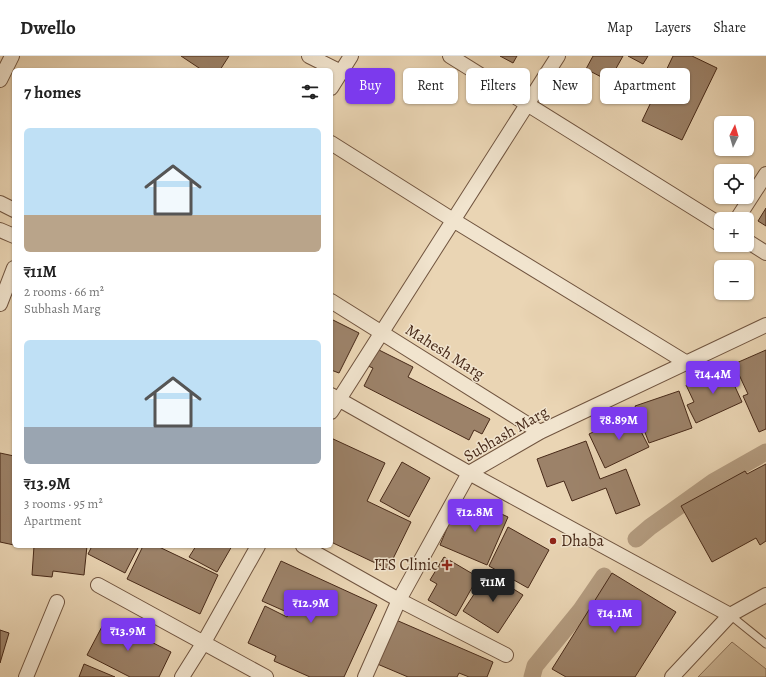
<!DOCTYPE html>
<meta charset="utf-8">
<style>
:root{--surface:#fff;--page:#f2f2f2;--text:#222;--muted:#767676;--line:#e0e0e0;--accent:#7c3aed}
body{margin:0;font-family:Alegreya,serif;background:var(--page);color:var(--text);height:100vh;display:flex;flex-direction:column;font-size:15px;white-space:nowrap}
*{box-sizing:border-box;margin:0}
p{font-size:13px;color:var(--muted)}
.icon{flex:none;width:22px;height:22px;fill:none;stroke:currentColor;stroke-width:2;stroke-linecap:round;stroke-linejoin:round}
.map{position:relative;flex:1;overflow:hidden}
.panel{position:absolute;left:12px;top:12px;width:321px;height:480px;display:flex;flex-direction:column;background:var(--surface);border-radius:6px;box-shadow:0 1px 3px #0004}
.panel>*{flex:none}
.hud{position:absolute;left:345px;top:12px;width:361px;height:36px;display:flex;gap:8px}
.needle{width:26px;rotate:5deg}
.tools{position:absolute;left:714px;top:60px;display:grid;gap:8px}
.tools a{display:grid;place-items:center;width:40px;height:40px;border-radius:6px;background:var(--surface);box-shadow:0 1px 3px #0004;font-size:20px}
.price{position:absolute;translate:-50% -34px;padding:0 9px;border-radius:4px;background:var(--accent);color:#fff;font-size:13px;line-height:26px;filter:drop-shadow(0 1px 2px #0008)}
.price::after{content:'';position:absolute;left:50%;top:24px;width:12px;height:9px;margin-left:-6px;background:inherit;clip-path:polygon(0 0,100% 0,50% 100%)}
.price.current{background:#222;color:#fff}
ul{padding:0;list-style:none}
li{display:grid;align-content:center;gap:8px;height:212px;padding:0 12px}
li span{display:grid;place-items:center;height:124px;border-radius:6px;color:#555}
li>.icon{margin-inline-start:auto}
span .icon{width:72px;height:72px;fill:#fffc;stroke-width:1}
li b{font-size:17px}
h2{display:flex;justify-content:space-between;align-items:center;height:48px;padding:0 12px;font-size:17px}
.pill{padding:0 14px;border-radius:6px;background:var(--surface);box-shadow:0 1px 3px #0004;font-size:14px;line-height:36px}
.pill.current{background:var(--accent);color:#fff}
header{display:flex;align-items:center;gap:24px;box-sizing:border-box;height:56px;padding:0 20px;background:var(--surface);border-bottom:1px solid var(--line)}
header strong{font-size:19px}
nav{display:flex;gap:22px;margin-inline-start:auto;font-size:14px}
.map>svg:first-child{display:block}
</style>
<header>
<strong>Dwello</strong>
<nav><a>Map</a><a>Layers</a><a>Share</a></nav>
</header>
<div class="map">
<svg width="766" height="621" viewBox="0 0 766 621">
<rect width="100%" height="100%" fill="#ead5b4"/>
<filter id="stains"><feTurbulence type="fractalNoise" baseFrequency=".005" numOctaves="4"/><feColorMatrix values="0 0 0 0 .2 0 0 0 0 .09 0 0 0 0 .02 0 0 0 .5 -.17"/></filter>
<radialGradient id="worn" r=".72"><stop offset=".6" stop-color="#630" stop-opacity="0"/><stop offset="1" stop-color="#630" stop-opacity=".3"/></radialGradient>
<path fill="#ceb899" stroke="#8a7058" d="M732 586 766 613V621H698Z"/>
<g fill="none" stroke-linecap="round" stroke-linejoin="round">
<path stroke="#b39b7f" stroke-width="17" d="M636 483 650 471 713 426 766 396
M532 621 535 610 580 555 604 520"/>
</g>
<path fill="#9c8269" stroke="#472918" d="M181 0H229L220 14H202Z
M500 0H517L513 7Z
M593 0H623L609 25 586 13Z
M628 0H648L643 8Z
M673 0H692L717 12 682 84 642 65Z
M766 152V170L758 165Z
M331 263 359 277 339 317 331 314Z
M377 293 413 311 408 321 490 363 482 378 474 374 469 384 364 330 373 312 368 310Z
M766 294V373L759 376 743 340 748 338 734 308Z
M726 311 742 346 696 367 687 349 694 346 686 329Z
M679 335 692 372 649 387 635 350Z
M632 358 649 391 605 412 589 378Z
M331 382 385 407 367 445 411 466 388 513 331 486Z
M586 385 600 423 626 413 640 449 616 458 606 432 572 445 564 425 547 431 537 403Z
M0 397 14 400V489L0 486Z
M402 406 430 422 409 461 380 445Z
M766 408V485L760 489 756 482 712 506 681 450 745 415 747 418Z
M467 446 481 452 482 449 508 461 487 509 440 489 450 465 457 468Z
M508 471 549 494 528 532 489 510Z
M34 490H87L84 519 53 515 52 521 32 519Z
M92 490H139L125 517 88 498Z
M143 490H157L218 519 200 558 127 523Z
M196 490H232L217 516 189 501Z
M444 501 478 521 456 560 428 544 437 528 430 524Z
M281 505 377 549 344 621H310L274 605 276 600 248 587 265 550 287 561 289 557 262 545Z
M488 517 523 539 498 577 463 555Z
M612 517 676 556 635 621H566L552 613Z
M106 563 171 596 159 621H130L87 599Z
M396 564 493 606 487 621H469L459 617 457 621H408L375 607Z
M0 574 9 577 0 607Z
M84 608 115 621H79Z"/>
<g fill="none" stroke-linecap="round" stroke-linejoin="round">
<g stroke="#70543f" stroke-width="9">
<path id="service" d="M730 559 766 588"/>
</g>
<g stroke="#70543f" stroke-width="16">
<path id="minor" d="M309 0 341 16
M450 0 721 169
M0 24 12 0
M331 32 351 0
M331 87 453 164 687 307
M0 147 14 154
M737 163 766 118
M0 174 14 180
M747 185 766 197
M331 245 540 376
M0 248 14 212
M331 339 469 417 730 559
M331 356 558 0
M303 490 399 544 506 599
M98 529 266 621
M26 621 57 546
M182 621 204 586 258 490
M365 621 399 544 469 417 540 376 766 269
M672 621 730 559 766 539"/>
</g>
<use href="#service" stroke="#f1e4ce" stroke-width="7"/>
<use href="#minor" stroke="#f1e4ce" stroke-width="14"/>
</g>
<g fill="#8f2418" stroke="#f1e4ce" stroke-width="1.5">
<circle cx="553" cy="485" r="4"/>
<path d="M445 503h4v4h4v4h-4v4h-4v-4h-4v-4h4z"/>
</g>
<g text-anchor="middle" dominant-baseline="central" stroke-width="3" stroke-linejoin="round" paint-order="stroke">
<g font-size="16" fill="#472918" stroke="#f1e4ce">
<text transform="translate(445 296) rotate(32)">Mahesh Marg</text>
<text transform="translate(506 378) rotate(-30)">Subhash Marg</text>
</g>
<g font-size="16" fill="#472918" stroke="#f1e4ce" text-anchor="start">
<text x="561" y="485">Dhaba</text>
<text x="438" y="509" text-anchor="end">ITS Clinic</text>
</g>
</g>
<rect width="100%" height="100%" filter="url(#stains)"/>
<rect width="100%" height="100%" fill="url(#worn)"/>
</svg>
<div class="tools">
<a><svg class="needle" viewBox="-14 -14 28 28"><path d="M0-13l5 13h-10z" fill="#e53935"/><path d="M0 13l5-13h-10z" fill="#767676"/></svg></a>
<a><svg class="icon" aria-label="locate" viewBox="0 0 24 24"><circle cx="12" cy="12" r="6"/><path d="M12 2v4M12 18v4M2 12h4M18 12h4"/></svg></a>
<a>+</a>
<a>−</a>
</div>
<b class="price" style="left:713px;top:339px">₹14.4M</b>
<b class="price" style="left:619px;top:385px">₹8.89M</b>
<b class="price" style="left:475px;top:477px">₹12.8M</b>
<b class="price current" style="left:493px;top:547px">₹11M</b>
<b class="price" style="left:311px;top:568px">₹12.9M</b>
<b class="price" style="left:615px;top:578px">₹14.1M</b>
<b class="price" style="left:128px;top:596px">₹13.9M</b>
<div class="hud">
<a class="pill current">Buy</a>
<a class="pill">Rent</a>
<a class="pill">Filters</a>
<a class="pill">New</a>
<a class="pill">Apartment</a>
</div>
<section class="panel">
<h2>7 homes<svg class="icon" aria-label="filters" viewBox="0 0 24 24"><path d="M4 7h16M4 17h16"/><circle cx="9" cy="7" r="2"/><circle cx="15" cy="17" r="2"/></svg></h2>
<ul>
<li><span style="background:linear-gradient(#bfe0f5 70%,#b9a48a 0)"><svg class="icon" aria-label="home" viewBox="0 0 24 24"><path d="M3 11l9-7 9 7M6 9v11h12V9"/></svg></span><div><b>₹11M</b><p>2 rooms · 66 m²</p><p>Subhash Marg</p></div></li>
<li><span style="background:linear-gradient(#bfe0f5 70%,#9aa5b1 0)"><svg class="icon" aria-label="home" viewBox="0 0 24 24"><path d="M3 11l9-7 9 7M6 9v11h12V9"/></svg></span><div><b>₹13.9M</b><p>3 rooms · 95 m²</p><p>Apartment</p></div></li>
</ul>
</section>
</div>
